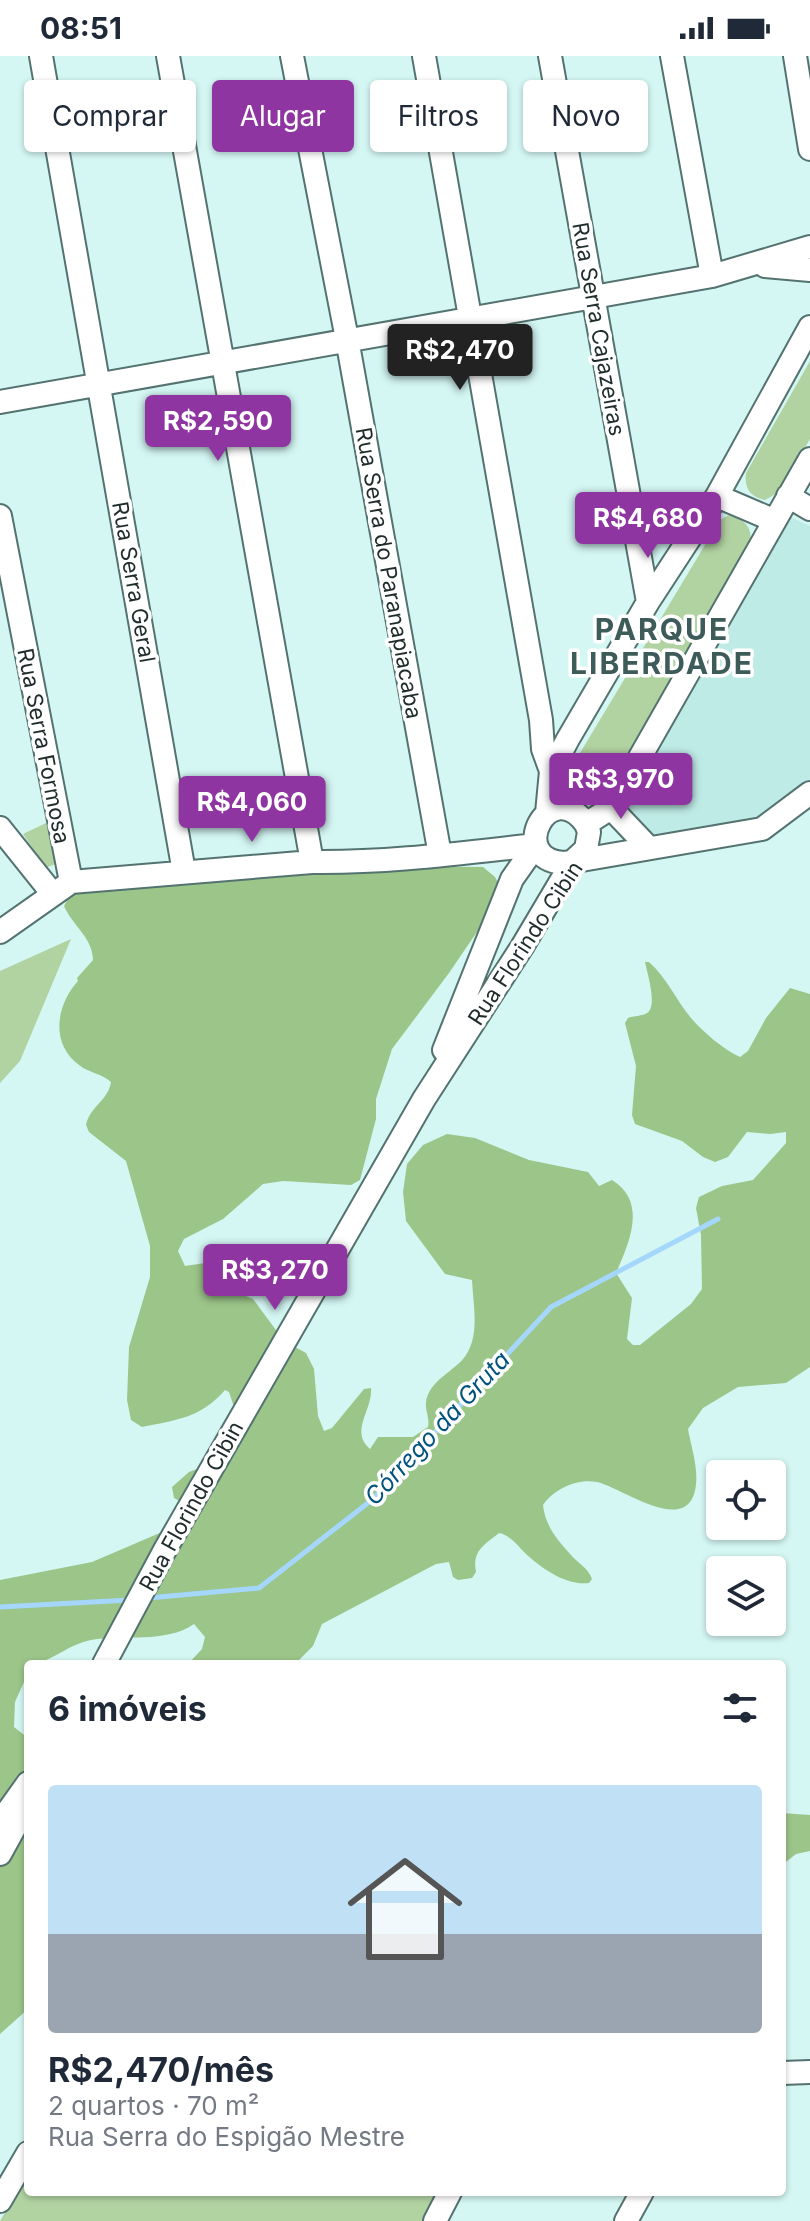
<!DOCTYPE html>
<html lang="pt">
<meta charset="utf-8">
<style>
:root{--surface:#fff;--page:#f2f2f3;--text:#1f2937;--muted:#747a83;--line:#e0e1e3;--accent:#8f35a1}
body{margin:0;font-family:Inter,sans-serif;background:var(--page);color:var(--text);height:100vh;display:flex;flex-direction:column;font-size:30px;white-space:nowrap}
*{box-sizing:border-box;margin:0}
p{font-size:26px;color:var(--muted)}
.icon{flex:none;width:44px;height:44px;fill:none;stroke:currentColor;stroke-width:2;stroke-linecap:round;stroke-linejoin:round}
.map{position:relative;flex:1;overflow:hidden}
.drawer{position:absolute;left:24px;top:1604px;width:762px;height:536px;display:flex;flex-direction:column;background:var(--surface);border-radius:8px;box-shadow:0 2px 6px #0004}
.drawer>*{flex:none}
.hud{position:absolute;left:24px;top:24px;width:762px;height:72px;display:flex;gap:16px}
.buttons{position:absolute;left:706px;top:1404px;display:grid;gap:16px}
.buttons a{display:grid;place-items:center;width:80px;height:80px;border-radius:8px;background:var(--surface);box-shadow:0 2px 6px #0004;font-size:40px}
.price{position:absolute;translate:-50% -68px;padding:0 18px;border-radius:8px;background:var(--accent);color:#fff;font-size:26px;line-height:52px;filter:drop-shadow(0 2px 4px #0008)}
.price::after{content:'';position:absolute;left:50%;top:48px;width:24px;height:18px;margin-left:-12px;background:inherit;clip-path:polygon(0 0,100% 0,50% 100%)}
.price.current{background:#222;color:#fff}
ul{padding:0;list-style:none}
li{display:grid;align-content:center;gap:16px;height:424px;padding:0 24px}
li+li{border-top:2px solid var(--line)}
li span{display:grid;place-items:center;height:248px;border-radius:8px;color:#555}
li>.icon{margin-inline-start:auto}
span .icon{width:144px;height:144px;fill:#fffc;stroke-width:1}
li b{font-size:34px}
h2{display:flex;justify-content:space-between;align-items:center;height:96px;padding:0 24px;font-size:34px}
.pill{padding:0 28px;border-radius:8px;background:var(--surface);box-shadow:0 2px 6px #0004;font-size:28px;line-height:72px}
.pill.current{background:var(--accent);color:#fff}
.status{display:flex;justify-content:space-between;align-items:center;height:56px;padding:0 40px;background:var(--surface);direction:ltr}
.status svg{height:22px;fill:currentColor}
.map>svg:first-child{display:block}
</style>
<div class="status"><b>08:51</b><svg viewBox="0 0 49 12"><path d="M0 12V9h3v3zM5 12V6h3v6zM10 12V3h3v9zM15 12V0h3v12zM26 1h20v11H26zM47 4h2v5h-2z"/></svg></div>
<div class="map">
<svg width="810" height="2165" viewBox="0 0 810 2165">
<rect width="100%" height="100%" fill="#d4f7f4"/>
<path fill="#bfebe7" d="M788 460 810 470V723L758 764 661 781 651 778 626 753V746Z"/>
<path fill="#b1d2a1" d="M810 305V383L779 436 765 444C750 441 744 432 746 417Z
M729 459C747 464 755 474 748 492L607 732C586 757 562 742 571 712L720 464Z
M46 767 54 781 58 807 45 812 23 778Z
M71 883 20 1005 0 1027V915Z
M28 2117V2136H441L425 2165H0Z"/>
<path fill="#9cc589" d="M360 810 483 811 495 821 499 828 498 845 449 917 392 993 376 1043V1063L360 1124 351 1129 283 1125 263 1128 223 1163 184 1183 178 1195 185 1210 218 1205 228 1209 239 1237 253 1243 284 1285 306 1297 314 1313 318 1360 324 1375 332 1372 364 1333 371 1332C373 1354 349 1375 370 1393L378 1381H413L428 1371C430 1362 425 1355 426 1347 428 1324 456 1315 466 1299 480 1278 473 1248 472 1224L445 1218 406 1165 403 1136 407 1108 423 1089 447 1078 475 1082 529 1104 588 1116 599 1130 612 1124C648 1146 629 1187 616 1217L632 1242 627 1283 633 1289H640L691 1248 702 1233 701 1179 696 1152 699 1141 722 1130 753 1124 786 1087V1076L770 1078 747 1076 728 1101 715 1106 703 1101 682 1085 635 1068 632 1059 636 1010 625 967 628 962C633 960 643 960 647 957 658 950 647 917 645 906H649C667 922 676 944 691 962 704 977 723 993 740 1001L748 995 766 962 790 932 810 938V1311L786 1327 738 1331 703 1352 688 1373C691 1390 698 1411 696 1428 691 1484 621 1431 597 1426 577 1422 554 1433 543 1449 545 1469 557 1484 571 1499 578 1507 589 1513 592 1523L589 1527C566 1530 541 1512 525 1497 517 1489 510 1479 499 1477 484 1489 472 1495 476 1516L472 1522 458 1524 453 1521 449 1506 436 1508 322 1568 313 1590 297 1606 188 1608 202 1593 205 1581 194 1568C165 1588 124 1578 91 1584 68 1588 50 1608 28 1608V1617L15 1646 14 1671 28 1682V1953L0 1978V1524L92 1506 169 1473 189 1450 174 1442 172 1431 189 1416 210 1408 232 1379 234 1351 229 1336 225 1334C201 1362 176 1364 142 1371L131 1364 127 1344 129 1291 150 1221V1190L126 1105 89 1076 86 1069C90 1050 108 1045 111 1026 101 1017 89 1017 79 1009 50 988 56 949 78 925L77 922 93 904C93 882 72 869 64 850L73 834Z
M782 1757 810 1759V1795L796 1798 782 1809Z"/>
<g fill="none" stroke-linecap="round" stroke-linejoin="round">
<path stroke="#a5d7fd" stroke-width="5" d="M148 1542 259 1532 373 1443 551 1251 718 1163
M0 1551 130 1544"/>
<g stroke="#547370" stroke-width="26">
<path id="minor" d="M41 0 184 816
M168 0 312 806
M292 0 347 283 440 799
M424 0 541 664 543 693 551 715
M550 0 648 546
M672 0 712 220
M795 0 810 93
M765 210 810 214
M0 346 712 220 810 191
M717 440 773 464
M788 440 810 453
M0 460 71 826
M611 752 648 791
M547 757 551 715 568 683 648 546 717 440 810 271
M586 768C550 718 505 803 564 807L762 773 810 737
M0 772 52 837
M0 876 71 826 312 806C387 807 462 797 536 789
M444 994 512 823 536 789
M104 1608 166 1492 424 1043 522 891 573 805 586 793 589 776 586 768 611 752 810 403
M0 1766 28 1727
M0 1798 28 1747
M782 2017 810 2016
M0 2145 28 2097
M435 2165 450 2136
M626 2165 642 2136"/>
</g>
<use href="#minor" stroke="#fff" stroke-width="22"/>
</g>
<g text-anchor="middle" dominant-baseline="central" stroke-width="7" stroke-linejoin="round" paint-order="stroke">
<g font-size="22" fill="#1f2c2b" stroke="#fff">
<text transform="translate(599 273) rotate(80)">Rua Serra Cajazeiras</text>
<text transform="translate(389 517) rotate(80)">Rua Serra do Paranapiacaba</text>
<text transform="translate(134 526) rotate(80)">Rua Serra Geral</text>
<text transform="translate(44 690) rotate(79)">Rua Serra Formosa</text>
<text transform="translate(525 887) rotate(-57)">Rua Florindo Cibin</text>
<text transform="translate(191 1450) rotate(-61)">Rua Florindo Cibin</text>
</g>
<g font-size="24" font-style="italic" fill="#00537e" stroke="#fff">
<text transform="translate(437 1372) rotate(-47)">Córrego da Gruta</text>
</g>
<g font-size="30" font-weight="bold" letter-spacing="2" fill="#3d5b59" stroke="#fff">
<text x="662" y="573">PARQUE<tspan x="662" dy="34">LIBERDADE</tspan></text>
</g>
</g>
</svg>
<div class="buttons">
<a><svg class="icon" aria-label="locate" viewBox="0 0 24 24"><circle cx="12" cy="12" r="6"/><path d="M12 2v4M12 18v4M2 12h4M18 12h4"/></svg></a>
<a><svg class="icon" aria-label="layers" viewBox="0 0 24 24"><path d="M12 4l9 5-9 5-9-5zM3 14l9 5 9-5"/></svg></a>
</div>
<b class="price current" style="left:460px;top:336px">R$2,470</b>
<b class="price" style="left:218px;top:407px">R$2,590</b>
<b class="price" style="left:648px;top:504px">R$4,680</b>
<b class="price" style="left:621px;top:765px">R$3,970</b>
<b class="price" style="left:252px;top:788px">R$4,060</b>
<b class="price" style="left:275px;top:1256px">R$3,270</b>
<div class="hud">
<a class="pill">Comprar</a>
<a class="pill current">Alugar</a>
<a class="pill">Filtros</a>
<a class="pill">Novo</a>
</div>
<section class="drawer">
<h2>6 imóveis<svg class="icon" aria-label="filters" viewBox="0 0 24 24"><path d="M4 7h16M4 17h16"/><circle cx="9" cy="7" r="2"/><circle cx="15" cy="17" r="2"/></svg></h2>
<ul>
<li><span style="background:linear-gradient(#bfe0f5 60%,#9aa5b1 0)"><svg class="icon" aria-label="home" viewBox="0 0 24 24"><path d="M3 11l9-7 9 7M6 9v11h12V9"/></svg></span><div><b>R$2,470/mês</b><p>2 quartos · 70 m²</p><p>Rua Serra do Espigão Mestre</p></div></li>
</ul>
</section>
</div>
